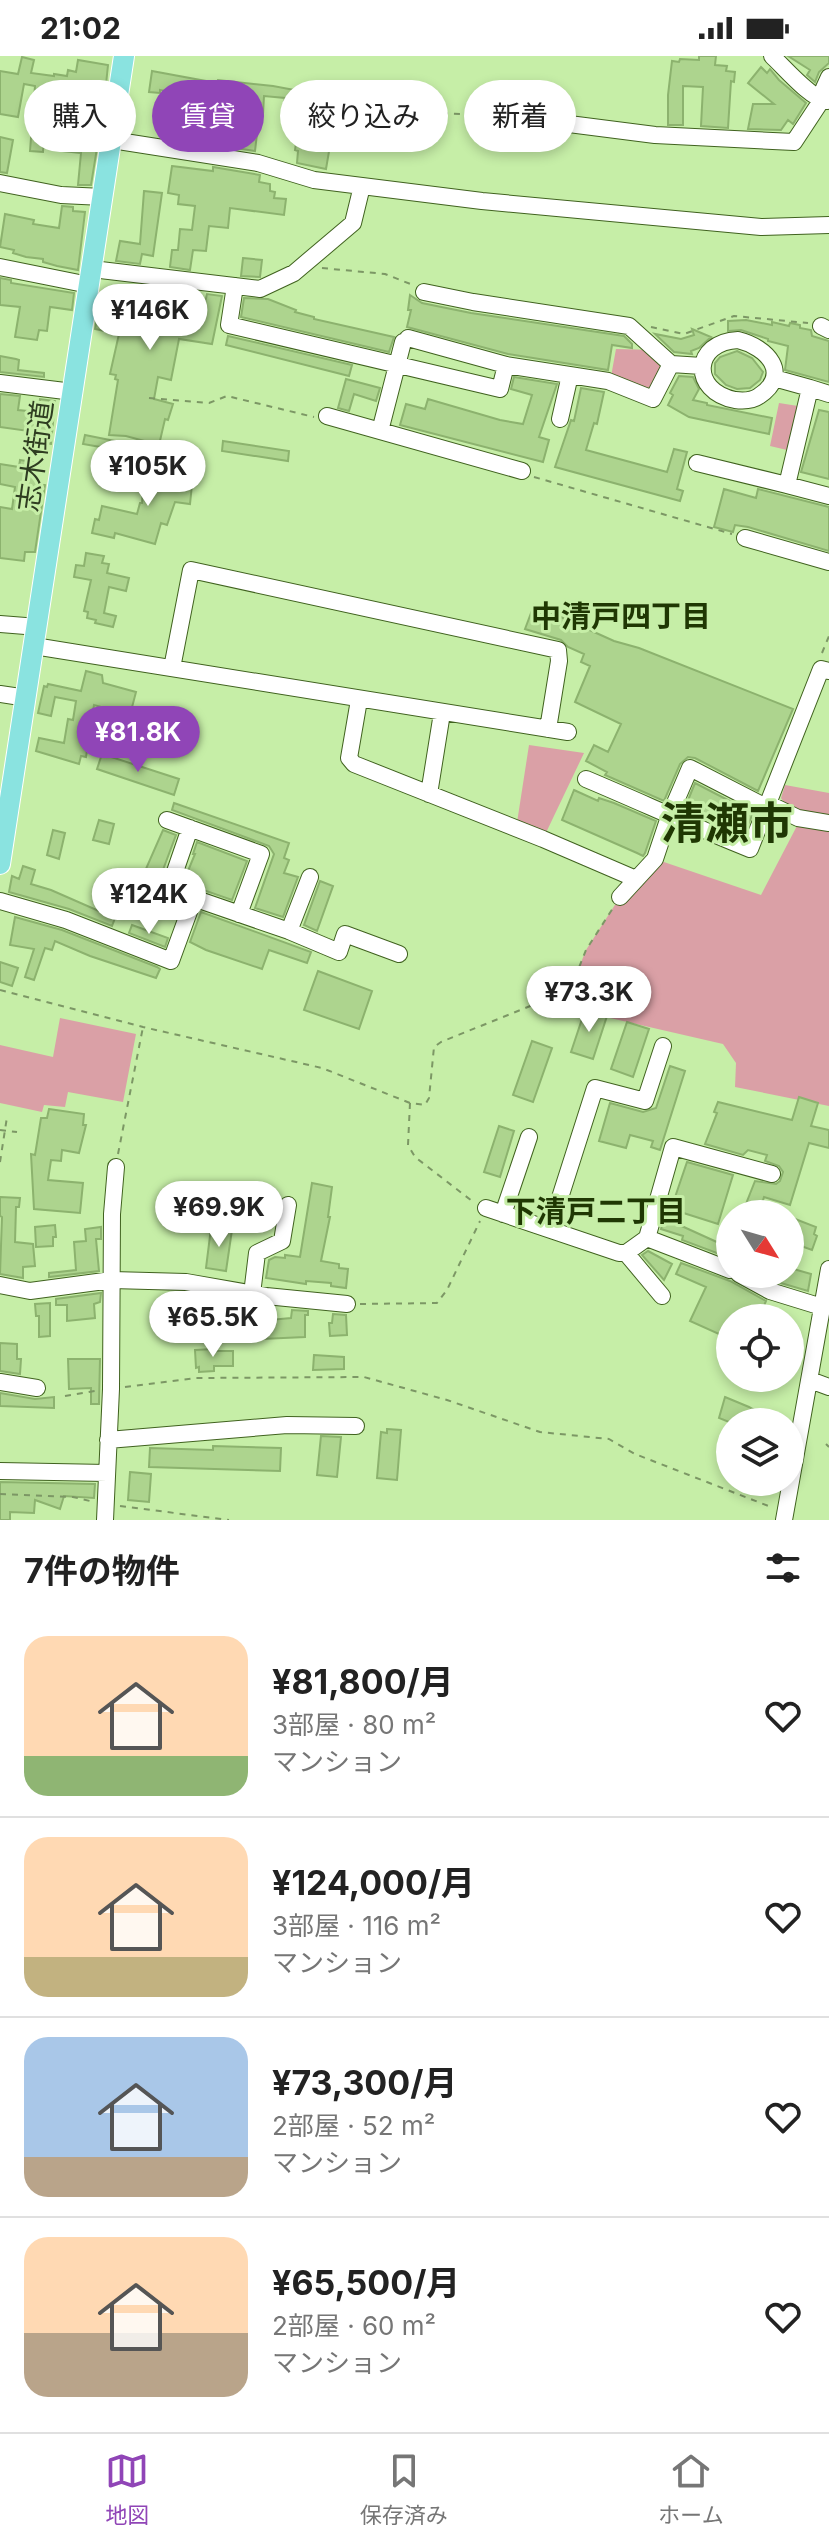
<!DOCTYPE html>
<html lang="ja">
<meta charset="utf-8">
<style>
:root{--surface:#fff;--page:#f6f6f6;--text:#222;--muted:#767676;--line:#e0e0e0;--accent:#9045b7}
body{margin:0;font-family:Inter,"Noto Sans JP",sans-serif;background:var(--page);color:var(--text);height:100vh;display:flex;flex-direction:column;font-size:30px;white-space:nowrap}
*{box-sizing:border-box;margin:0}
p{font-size:26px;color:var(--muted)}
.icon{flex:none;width:44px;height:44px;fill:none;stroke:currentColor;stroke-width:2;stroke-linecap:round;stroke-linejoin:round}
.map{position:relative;height:1464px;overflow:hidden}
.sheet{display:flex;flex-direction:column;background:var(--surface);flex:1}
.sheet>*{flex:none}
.banner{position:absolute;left:24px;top:24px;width:782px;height:72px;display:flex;gap:16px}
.needle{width:52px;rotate:127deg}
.fabs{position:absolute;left:716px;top:1144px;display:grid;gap:16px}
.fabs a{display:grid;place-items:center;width:88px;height:88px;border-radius:50%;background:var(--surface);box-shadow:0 4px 12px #0003;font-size:40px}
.price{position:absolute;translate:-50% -68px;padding:0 18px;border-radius:28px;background:#fff;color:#222;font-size:26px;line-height:52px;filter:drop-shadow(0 2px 4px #0008)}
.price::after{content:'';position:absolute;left:50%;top:48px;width:24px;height:18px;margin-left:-12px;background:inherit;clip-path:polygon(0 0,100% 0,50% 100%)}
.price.current{background:var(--accent);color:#fff}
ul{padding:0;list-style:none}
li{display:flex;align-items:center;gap:24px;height:200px;padding:0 24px}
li+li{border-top:2px solid var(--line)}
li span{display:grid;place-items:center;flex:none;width:224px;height:160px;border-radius:24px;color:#555}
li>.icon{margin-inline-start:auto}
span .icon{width:96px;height:96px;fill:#fffc;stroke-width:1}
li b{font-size:34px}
h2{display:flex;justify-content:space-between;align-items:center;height:96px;padding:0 24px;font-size:34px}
.pill{padding:0 28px;border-radius:36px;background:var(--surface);box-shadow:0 4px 12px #0003;font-size:28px;line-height:72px}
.pill.current{background:var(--accent);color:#fff}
.status{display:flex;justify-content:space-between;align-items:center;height:56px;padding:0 40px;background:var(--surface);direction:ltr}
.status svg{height:22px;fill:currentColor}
.tab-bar{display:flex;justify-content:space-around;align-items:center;height:112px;border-top:2px solid var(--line);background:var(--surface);font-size:22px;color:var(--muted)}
.tab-bar a{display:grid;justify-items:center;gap:4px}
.tab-bar .current{color:var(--accent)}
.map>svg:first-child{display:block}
</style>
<div class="status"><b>21:02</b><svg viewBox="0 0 49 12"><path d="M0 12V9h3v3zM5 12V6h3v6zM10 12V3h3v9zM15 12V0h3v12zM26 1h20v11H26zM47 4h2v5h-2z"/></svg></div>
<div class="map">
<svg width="829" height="1464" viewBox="0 0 829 1464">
<rect width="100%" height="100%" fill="#c6eea7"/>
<path fill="#daa0a6" d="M616 293 655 294 671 308 653 343 610 326Z
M779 347 798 350 787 394 770 390Z
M529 689 584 697 543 783 516 773Z
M785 729 829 737V762C812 758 791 757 781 742Z
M799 766 829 773V1050L735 1031 736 1007 723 988 597 959 574 924 586 894 620 841 655 803 761 839Z
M60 962 136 978 123 1046 68 1036 65 1051 44 1049 42 1056 0 1047V989L53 1001Z"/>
<path fill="#add48e" stroke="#8cb26e" stroke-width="2" d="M699 0H716L715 9 727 10 726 15 735 16 734 26 731 25 728 72 701 70 703 31 683 30V69H668V39L672 5 679 6 680 3 699 4Z
M788 0H829V7L819 16 815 26 807 19 810 14Z
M22 1 34 4 31 17 54 20V18L67 20 68 14 76 16 78 4 108 9 105 38 87 35 86 42 75 41 72 66 45 63 42 82H44L43 96 30 95 35 30 24 28 18 61 0 58V15L18 18Z
M761 11 767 17 770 13 779 24 806 47 793 68 788 64 781 74 748 73 753 48H774L748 27Z
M152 15 217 27 218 24 273 30 316 38 311 68 333 72 326 113 297 107 298 95 295 94 301 55 283 52 285 42 264 40 263 58 260 70 258 69 255 95 235 92 238 73 246 74 249 47 198 35 193 64 177 62 181 38 160 34V37L149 36Z
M193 68 215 71 212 89 191 85Z
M64 76 95 79 94 86H98L91 129H78L81 97 63 95Z
M0 81 13 84 7 117 0 116Z
M172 110 213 115V111L260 119 259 126 270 128V135L275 136 274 142 286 143 284 159 230 152 228 172 209 170 206 195 193 194 190 214 170 211 172 194H178L180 173 192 174 195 150 178 148 179 139 168 137Z
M144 135 162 137 153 200 142 198 140 208 116 205 120 185 140 188Z
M62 150 73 151V155L85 156 78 214 57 210 43 206V203L26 201 13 197 14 194 0 191 5 158 34 164 33 168 59 172Z
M243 202 262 204 260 221 241 220Z
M0 222 11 224V227L74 237 72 254 50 251 47 275 39 274 37 284 15 281 20 251 0 249Z
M145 230 187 235 185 248 204 251 207 238 222 240 212 288 179 283 171 324 158 321 154 343 173 348 168 364 165 363 159 389 126 380 109 379 118 324 115 323 116 319 110 318 119 278 95 273 99 252 103 253 105 236 144 241Z
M410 239 422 247 471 257 624 280 632 288V292L612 289 608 314 508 298 407 271 411 254H408Z
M244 242 268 243 296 254 295 256 314 261V263L394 281 389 296 241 261Z
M746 264 772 269V266L789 270 790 267 800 269V272L811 274 812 280 829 285V326L785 314 788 290 768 285V283L741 274 728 275V265Z
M692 273 711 281 699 292 691 295 692 298 674 296 655 278 681 283 694 279Z
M228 280 352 309 349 320 226 289Z
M737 295 752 302 763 316 760 324 750 332 737 333 726 329 715 318V307L720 301Z
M0 300 16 303 19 304 18 314 44 317V321L0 316Z
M679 320 693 321 699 333 693 344 707 347V349L772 362 769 378 689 361 668 349 673 339 670 337Z
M514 321 557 328 539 381 549 384 543 406 400 369 406 348 425 353 428 343 500 364 523 368 532 339 511 333Z
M346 323 380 332 376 345 354 338 349 355 338 352Z
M581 332 604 336 597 368 594 367 586 394 667 416 674 393 687 396 677 433 683 435 680 445 555 411 571 364 574 365Z
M0 338 20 340 18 354 38 356 40 343 55 345 51 388 28 386 29 375 0 371Z
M819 354 829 356V423L801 416Z
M85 379 120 386 118 394 83 388Z
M223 385 289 395 288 405 222 395Z
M20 404 40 407 37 428 45 429 35 496H25L24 505 0 502V451L12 453 15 431 0 428V408L19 411Z
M149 414 193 419 190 448 175 446 167 469 161 467 155 488 115 477 114 482 92 477 95 463 99 464 102 450 137 458 140 447H142L143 432H146Z
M724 433 756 442 758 433 829 451V495L748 471 735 469 733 476 714 471Z
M86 497 104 500 102 507 109 508 107 517 129 522 126 535 109 531 104 557 116 560 113 571 95 567 96 564 87 562 88 556 84 555 91 524 74 521 76 509 84 510Z
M534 549 614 585 639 592 793 653 758 735 695 702 688 701 680 708 664 745 605 719 607 716 586 705 594 689 608 696 621 668 575 646 590 610 581 606 584 598 568 591 561 584 525 573Z
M86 615 102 619 103 627 136 636 130 659 94 649 86 701 81 700 79 708 36 695 39 682 64 687 68 663 73 664 76 645 55 641 51 660 38 657 44 630 47 631 48 628 81 635Z
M134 663 185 679 179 700 128 686Z
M102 698 179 723 174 739 97 713Z
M695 727 753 757 748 769 726 761 724 767 721 766 720 769 684 754Z
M574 734 598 745 599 742 614 747 656 765 645 797 643 800 637 797 562 764Z
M174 747 289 787 284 802 289 804 284 817 298 821 283 861 255 852 274 798 269 790 172 754Z
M99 764 114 768 109 788 93 784Z
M53 774 65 777 59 803 47 799Z
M163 774 176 779 161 819 145 815Z
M197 786 247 805 232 844 183 827 195 798H193Z
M23 810 35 814 31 828 51 834 115 862 112 870 69 853 9 836 12 820 19 823Z
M320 825 333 830 317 875 304 869Z
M201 856 311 896 307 907 269 894 262 913 206 894 190 886Z
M15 861 62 874 157 911 160 913 156 922 90 900 55 885 52 894 45 892 34 924 25 921 34 893 10 889Z
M132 869 168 882 165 891 129 877Z
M0 906 18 912 12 930 0 926Z
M318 915 372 935 359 973 304 954Z
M585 954 607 960 593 1003 571 996Z
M627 966 649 973 633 1021 611 1013Z
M532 985 552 992 533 1046 513 1039Z
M670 1010 685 1015 660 1094 651 1091 653 1085 630 1079 626 1092 599 1085 610 1047 643 1056 656 1052Z
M799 1041 818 1047 811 1070 829 1074V1092L809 1087 790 1149 764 1141 759 1158H742L755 1125 776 1128 780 1125 783 1116 779 1110 765 1105 767 1099 748 1094 743 1099 705 1088 717 1057 714 1056 718 1046 792 1064Z
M49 1053 84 1058 83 1069H86L79 1097 62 1094 61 1105 51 1104 48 1124 83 1127 80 1157 34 1153 31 1098 35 1099 41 1062H47Z
M499 1070 514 1075 500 1121 484 1116Z
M687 1106 733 1119 718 1168 671 1153Z
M312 1127 332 1131 328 1161H330L321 1205 339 1208V1212L348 1213 346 1232 331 1230V1227L306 1225V1228L266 1222 269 1204 275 1201 285 1202V1199L300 1201Z
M0 1141 20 1142 19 1151H16L15 1186 33 1188 35 1210 23 1211V1222L0 1218 2 1161 0 1160Z
M790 1161 816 1171 814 1178 817 1180 812 1194 790 1186Z
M664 1162 730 1192V1202L682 1184 683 1180 661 1173Z
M55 1169 56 1181H53V1190L36 1191 35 1171Z
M101 1171V1183H96L99 1215 49 1221V1217L76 1214 74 1186 86 1185 85 1173Z
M211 1172 232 1174 226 1215 206 1212Z
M648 1195 672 1208 664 1224 642 1199Z
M681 1207 730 1225 766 1245 759 1262H730V1283L690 1265 706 1231 676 1218Z
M790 1212 811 1218 808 1235 774 1225 762 1218H790Z
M101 1237 100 1246 94 1248 95 1262 67 1265V1249H56V1243Z
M50 1247V1280L39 1281V1260H36L35 1248Z
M212 1247H245L271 1252 270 1264 291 1262 292 1254 308 1255V1259H305V1281L262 1283 263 1276 257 1275V1262H216L191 1266 190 1252 212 1250Z
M333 1258 346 1259 347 1279 330 1280 329 1267H332Z
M0 1287 17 1288V1303H21L20 1318 0 1315Z
M213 1293V1295H233V1310H214V1315L199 1316V1311L196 1312 195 1294Z
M314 1299 344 1301V1313L313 1314Z
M68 1303H100L99 1348H91V1332L69 1333Z
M0 1337 35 1343 54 1341V1352L0 1350Z
M725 1341 749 1351 776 1366H729L719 1362Z
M387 1373 401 1374 397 1424 377 1422 381 1376 387 1377Z
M321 1380 341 1381 337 1421 317 1419Z
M213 1390 281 1392 280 1415 149 1411 150 1392 213 1394Z
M130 1416 151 1418 149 1446 128 1444Z
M0 1426 95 1428 94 1442 64 1440 60 1453 35 1444 34 1457 10 1456V1464H0Z"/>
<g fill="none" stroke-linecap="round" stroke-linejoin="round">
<g stroke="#40621f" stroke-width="18">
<path id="minor" d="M772 0C785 12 811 43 827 45
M569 68 655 79 794 86 821 45 824 32 829 21
M112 84 258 107 314 124 482 145 761 171 829 169
M0 127 61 139 103 141
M0 211 89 229
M92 213 260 233 294 217 353 167 362 130
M235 230 229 269 500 333 506 309
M424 236 473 246 629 270 671 308 702 310
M821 270 829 274
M408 282 506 309 608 325 653 343 671 308
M738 284C767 291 792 318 759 340 752 345 743 345 735 344 690 335 693 286 738 284Z
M774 322 810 332
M0 327 73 336
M829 338 810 332 787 429 829 440
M327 360 522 415
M560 363 570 319
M380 375 403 286
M697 407 787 429
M745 482 829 506
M0 568 38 571
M34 590 568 676
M172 612 191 514 558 594 559 605 548 673
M0 638 27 642
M359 644 349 702 354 708 543 783 636 823
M586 723C641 746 694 771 750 793L821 613 829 615
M429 738 442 657
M167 764 261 798 239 858
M147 826 289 875 339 896 345 878 399 898
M169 833 190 772
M620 841 655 803 669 761 690 712 762 749 769 748 798 762 829 767
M0 845 66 864 171 905 194 842
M289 875 310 821
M486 1152 619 1197H626
M503 1158 529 1081
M550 1173 595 1032 645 1045 663 990
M647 1182 626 1197 662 1240
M730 1214 647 1182 673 1091 772 1118
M739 1218 770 1235 822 1251
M0 1229 30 1235 112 1224 186 1226 266 1240 347 1248
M252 1238 257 1197 282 1185 288 1149
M810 1324 829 1331
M0 1326 37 1332
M108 1384 287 1369 356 1370
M0 1415 107 1417
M105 1464 111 1333 112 1158 116 1111
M784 1464 829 1213"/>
</g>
<g stroke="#fff" stroke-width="22">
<path id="major" d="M0 808 124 0"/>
</g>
<path stroke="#7c9765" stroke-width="2" stroke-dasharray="6 6" stroke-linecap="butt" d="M358 54 463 58 556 66
M322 212 385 218 413 229
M651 271 684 278 734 260 808 267
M149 342 209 347 227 340 314 361
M534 421 732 478
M822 597 829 580
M0 934 143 971 322 1012 410 1047 425 1049 429 1042 434 991 441 986 565 936 574 924 586 894 613 852
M410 1047 408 1089 415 1101 472 1145
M0 1074 17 1076
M118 1098 143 971
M0 1106 7 1061
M360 1248 437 1247 447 1234 480 1165
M125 1331 196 1322 364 1321 447 1344 540 1376 609 1383 635 1398 771 1451
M65 1340 95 1335
M826 1388 829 1391
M0 1438 73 1441 90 1445
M120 1450 229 1464"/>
<use href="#minor" stroke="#fff" stroke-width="16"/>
<use href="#major" stroke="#8ae3e0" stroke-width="20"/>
</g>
<g text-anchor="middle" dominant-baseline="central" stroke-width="6" stroke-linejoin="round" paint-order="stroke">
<g font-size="28" fill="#2e3d21" stroke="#c6eea7">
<text transform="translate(35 400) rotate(-82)">志木街道</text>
</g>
<g font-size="30" font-weight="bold" fill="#1f3703" stroke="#c6eea7">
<text x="621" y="560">中清戸四丁目</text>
<text x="596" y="1155">下清戸二丁目</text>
</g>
<g font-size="44" font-weight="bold" fill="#1f3703" stroke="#c6eea7">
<text x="727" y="767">清瀬市</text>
</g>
</g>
</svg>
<div class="fabs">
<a><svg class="needle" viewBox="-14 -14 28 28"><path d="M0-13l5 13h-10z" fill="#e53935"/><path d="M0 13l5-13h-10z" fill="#767676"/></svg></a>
<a><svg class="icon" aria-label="locate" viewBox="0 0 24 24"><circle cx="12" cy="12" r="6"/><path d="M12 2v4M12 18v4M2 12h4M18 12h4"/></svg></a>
<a><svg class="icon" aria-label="layers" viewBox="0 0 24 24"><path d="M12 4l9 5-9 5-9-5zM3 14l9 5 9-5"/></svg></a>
</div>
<b class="price" style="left:150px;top:296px">¥146K</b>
<b class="price" style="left:148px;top:452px">¥105K</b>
<b class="price current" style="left:138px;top:718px">¥81.8K</b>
<b class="price" style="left:149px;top:880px">¥124K</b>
<b class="price" style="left:589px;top:978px">¥73.3K</b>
<b class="price" style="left:219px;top:1193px">¥69.9K</b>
<b class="price" style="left:213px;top:1303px">¥65.5K</b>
<div class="banner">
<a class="pill">購入</a>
<a class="pill current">賃貸</a>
<a class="pill">絞り込み</a>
<a class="pill">新着</a>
</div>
</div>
<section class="sheet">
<h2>7件の物件<svg class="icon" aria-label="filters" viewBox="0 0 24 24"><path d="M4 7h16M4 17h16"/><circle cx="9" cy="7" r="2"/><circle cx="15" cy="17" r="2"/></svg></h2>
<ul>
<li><span style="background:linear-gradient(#ffd9b3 75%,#8fb573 0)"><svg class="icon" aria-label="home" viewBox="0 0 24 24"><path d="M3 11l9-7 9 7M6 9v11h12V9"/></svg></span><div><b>¥81,800/月</b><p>3部屋 · 80 m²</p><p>マンション</p></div><svg class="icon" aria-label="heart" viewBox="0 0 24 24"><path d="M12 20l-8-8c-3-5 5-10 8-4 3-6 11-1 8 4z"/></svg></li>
<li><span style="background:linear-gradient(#ffd9b3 75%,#c2b280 0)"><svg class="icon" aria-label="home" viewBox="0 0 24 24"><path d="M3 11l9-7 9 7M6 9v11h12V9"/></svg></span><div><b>¥124,000/月</b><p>3部屋 · 116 m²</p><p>マンション</p></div><svg class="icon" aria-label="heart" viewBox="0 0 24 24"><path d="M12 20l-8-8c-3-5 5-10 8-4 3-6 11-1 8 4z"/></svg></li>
<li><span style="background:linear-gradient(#a9c7e8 75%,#b9a48a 0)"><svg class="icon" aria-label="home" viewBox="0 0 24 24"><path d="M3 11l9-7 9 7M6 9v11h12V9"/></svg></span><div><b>¥73,300/月</b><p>2部屋 · 52 m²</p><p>マンション</p></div><svg class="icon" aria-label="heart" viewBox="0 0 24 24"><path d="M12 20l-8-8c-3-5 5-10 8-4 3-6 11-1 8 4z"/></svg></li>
<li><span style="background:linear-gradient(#ffd9b3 60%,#b9a48a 0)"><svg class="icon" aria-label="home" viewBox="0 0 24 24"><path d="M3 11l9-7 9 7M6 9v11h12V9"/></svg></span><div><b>¥65,500/月</b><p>2部屋 · 60 m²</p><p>マンション</p></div><svg class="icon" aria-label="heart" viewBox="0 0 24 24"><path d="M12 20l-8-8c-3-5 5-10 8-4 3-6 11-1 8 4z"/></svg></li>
</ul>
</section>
<nav class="tab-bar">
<a class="current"><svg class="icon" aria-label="map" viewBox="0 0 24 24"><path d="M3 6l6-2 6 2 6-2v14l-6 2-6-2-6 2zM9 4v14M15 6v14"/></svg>地図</a>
<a><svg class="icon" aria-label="saved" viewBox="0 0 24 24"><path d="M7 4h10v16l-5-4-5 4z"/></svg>保存済み</a>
<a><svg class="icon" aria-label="home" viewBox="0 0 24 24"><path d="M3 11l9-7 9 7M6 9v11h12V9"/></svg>ホーム</a>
</nav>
